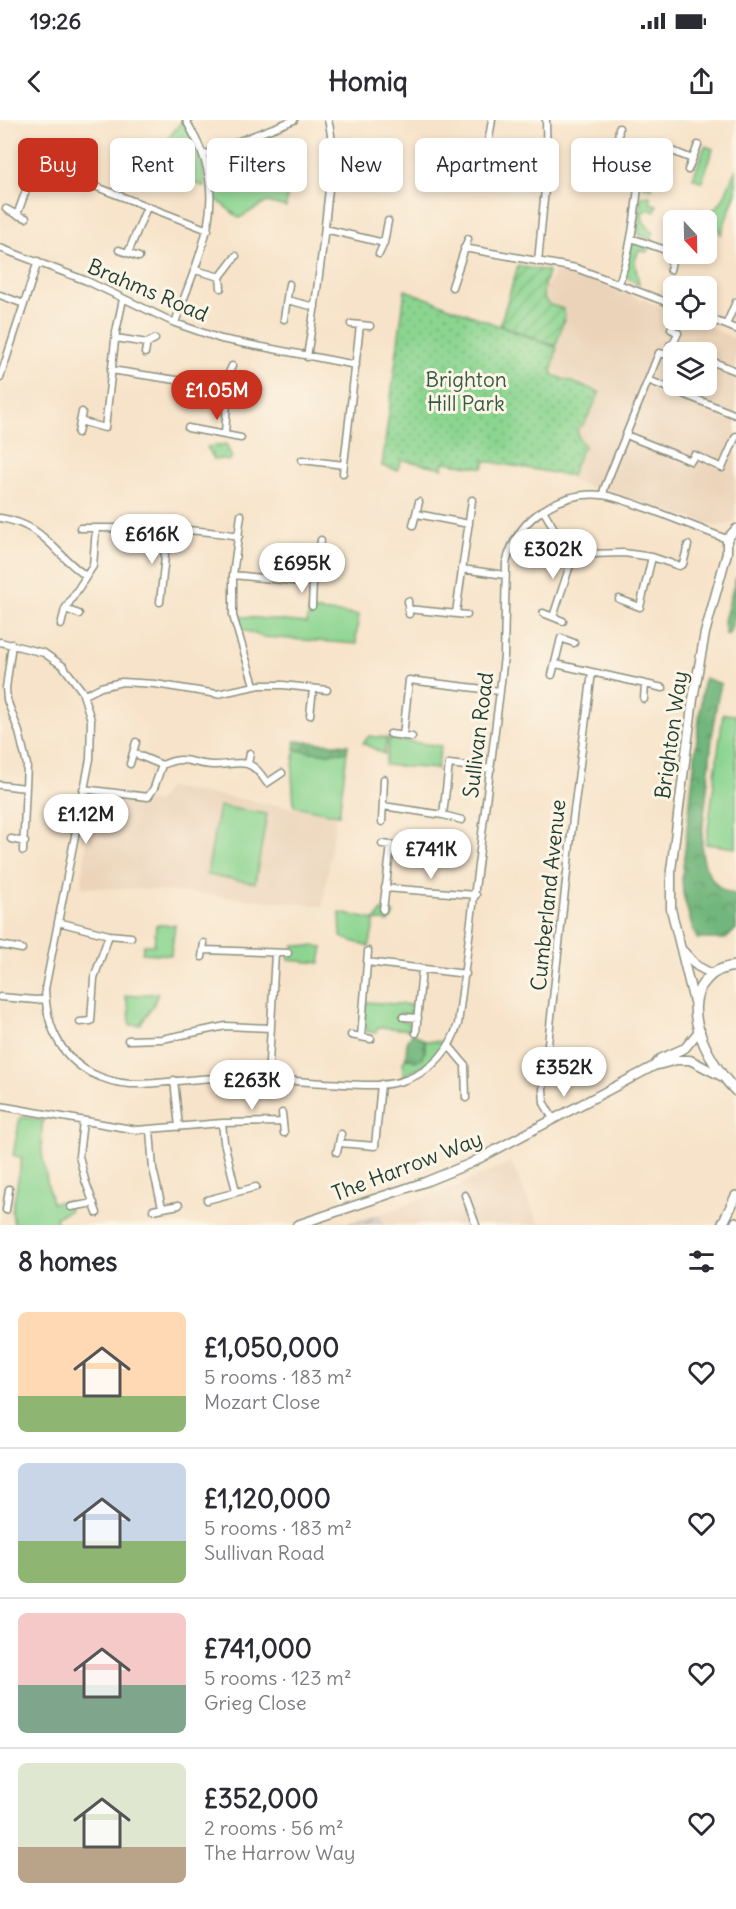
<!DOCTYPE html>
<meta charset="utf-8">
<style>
:root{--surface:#fff;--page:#f7f7f7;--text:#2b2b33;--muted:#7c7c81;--line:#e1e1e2;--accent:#c8321e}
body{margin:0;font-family:Delius,sans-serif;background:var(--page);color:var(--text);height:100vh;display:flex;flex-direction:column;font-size:22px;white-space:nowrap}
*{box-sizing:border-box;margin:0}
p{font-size:20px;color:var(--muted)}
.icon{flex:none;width:33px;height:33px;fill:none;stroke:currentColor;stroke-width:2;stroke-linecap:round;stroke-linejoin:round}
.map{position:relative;height:1105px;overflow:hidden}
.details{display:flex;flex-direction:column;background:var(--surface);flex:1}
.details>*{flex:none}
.banner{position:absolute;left:18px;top:18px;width:700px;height:54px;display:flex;gap:12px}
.needle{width:39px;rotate:158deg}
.tools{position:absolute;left:663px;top:90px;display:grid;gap:12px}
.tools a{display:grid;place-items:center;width:54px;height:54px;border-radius:9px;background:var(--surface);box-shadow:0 3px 9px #0003;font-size:30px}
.price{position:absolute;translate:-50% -51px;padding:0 14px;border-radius:21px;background:#fff;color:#222;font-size:20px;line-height:39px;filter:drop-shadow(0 2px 3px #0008)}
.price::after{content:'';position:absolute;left:50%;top:36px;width:18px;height:14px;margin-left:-9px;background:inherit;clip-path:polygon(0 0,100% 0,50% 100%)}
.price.on{background:var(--accent);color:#fff}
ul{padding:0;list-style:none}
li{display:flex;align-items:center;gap:18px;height:150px;padding:0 18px}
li+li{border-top:2px solid var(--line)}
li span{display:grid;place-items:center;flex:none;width:168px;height:120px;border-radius:9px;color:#555}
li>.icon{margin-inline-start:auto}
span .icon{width:72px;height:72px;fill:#fffc;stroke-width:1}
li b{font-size:26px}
h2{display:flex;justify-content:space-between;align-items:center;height:72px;padding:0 18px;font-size:26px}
.chip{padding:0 21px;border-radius:9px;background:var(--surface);box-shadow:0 3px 9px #0003;font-size:21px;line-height:54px}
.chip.on{background:var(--accent);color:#fff}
.status{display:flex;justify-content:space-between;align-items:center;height:42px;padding:0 30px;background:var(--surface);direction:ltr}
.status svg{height:16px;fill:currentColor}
header{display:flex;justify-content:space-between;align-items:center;height:78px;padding:0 18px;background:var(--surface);font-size:27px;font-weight:800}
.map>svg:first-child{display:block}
</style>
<div class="status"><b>19:26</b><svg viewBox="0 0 49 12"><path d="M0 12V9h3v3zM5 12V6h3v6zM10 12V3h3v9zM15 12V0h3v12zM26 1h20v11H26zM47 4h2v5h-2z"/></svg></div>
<header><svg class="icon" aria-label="back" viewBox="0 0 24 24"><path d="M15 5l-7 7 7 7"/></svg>Homiq<svg class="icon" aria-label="share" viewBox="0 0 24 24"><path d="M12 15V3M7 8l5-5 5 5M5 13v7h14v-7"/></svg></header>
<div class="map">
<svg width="736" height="1105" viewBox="0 0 736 1105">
<defs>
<pattern id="industrial-furrows" width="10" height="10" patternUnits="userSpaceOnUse" patternTransform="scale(1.5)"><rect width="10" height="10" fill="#cdc2b9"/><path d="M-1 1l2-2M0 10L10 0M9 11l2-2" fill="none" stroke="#a69f97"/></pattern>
<pattern id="forest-crowns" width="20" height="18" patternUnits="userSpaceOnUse" patternTransform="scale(1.5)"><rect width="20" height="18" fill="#71b67b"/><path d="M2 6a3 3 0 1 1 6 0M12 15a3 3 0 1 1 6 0" fill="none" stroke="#5c9566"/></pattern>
<pattern id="park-dots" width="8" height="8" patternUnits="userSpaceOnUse" patternTransform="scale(1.5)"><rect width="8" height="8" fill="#8cd591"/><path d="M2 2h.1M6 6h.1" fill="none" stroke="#72ae77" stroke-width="1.8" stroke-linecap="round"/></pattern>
<pattern id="garden-furrows" width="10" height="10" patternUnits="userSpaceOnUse" patternTransform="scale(1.5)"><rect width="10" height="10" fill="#8cd591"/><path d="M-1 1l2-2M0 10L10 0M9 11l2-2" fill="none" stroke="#72ae77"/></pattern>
</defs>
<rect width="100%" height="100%" fill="#fcf5e5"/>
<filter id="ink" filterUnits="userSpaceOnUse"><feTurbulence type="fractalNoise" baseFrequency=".0167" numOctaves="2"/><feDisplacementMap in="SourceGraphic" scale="12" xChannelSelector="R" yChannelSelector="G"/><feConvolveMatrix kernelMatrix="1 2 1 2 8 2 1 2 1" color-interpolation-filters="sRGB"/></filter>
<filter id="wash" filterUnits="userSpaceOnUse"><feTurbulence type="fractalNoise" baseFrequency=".008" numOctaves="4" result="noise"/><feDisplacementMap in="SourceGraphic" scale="24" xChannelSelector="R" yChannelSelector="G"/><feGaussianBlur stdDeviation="1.35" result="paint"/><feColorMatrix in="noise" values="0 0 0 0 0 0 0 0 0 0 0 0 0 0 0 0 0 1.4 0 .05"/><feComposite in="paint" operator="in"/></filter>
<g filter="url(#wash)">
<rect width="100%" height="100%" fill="#f7e3c9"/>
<path fill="#ebd3b9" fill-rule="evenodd" d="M554 152 574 153 673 191 674 200H693L736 219V395L733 403 715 406 622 377 613 371 595 369 570 360 586 326 577 313 578 308 587 303 602 270 560 255 552 249 566 197 564 190 551 184 547 179 545 170ZM674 232H706V266H674Z
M168 667 336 695 323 786 156 770 81 767 93 674 157 682Z
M511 1042 539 1105H384L380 1094 457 1066Z"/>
<path fill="url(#industrial-furrows)" d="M380 1094 384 1105H342Z"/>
<path fill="#8cd591" stroke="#568962" stroke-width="1.5" d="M183 0C194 22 206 42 204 67L147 42 156 34Z
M705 26 713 29 702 62 693 58Z
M655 28H659L657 34H653L650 43 652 69 642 65V41L646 29Z
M264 42 290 52 286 87 267 82 239 98 215 78 213 64Z
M736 49V72L721 114 709 92C726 85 728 63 736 49Z
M644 76H650V83L657 85 655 92 648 89 642 93 643 101 652 112V120L639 115 638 111 640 78Z
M633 119 649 126 647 132 639 130 635 141 639 165 624 155Z
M309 490 359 495 356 516 357 524 263 517 241 509 238 496 307 503Z
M723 594 736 595V728L706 724Z
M369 616 387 618 384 634 363 623Z
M389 619 441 626 437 649 385 645Z
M295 630 322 633 347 632 339 695 294 686 292 655Z
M219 686 267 694 255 763 207 755Z
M382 791 394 794 389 802 375 800 369 827 341 817 340 793 375 800Z
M156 805H175L171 835 142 833 144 825H154Z
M294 825 323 827 320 843 289 840 288 833 294 831Z
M158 873 153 886 140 905H130L129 888 125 876Z
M366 882 414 885 413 895 400 893 399 899 409 903 411 910 378 907 376 913 365 911 363 907Z
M425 921 447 922 430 943 403 956V943L406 937 415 941 425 931Z
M20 997 43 1000C38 1029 46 1055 52 1083L67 1081 70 1090 56 1097 58 1105H14L12 1092 22 1038 13 1035Z"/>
<path fill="url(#forest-crowns)" stroke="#487a58" stroke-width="1.5" d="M736 457V494L729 514 726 515 724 501Z
M705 558 721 564C712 599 711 634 707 670 705 689 701 710 702 730 703 748 716 773 736 774V809L726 819H697L691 803 683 774 682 756 703 563Z
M295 621 348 625 347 632 322 633 295 630Z
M413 913 425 921V931L421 939 415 941 406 937 407 920Z"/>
<path fill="url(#park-dots)" stroke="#568962" stroke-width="1.5" d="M405 170 557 228 552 249 553 255 600 272 585 303 577 309 579 319 585 326 580 333 571 356 485 341 483 348 444 342 443 348 402 340 397 350 382 346Z
M226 324 232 337 229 341 220 338 219 340 214 339 207 327Z"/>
<path fill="url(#garden-furrows)" stroke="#568962" stroke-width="1.5" d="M518 146 548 151C546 161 538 175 549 184 552 186 559 187 563 189L565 196 556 226 500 205Z"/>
</g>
<g filter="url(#ink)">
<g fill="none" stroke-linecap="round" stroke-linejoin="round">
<g stroke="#8b907e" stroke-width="9">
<path id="street" d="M619 8 616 45 639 52
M203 35 294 0
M474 40 494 44
M485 42 492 0
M688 50 698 25
M607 52 616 45
M6 89 17 95
M26 98 17 95 33 51 40 45 208 110
M325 109 384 123
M631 118 674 133
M0 128 87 161 175 203 221 219 356 245
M464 128 576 148 674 185
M119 130 139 137
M128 133 147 87
M379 134 384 123 388 101
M538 142 547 48 546 0
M195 150 220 157
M670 150 674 133
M619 163C629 136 634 105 637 76 640 58 636 41 646 25H658L692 39
M452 167 468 119
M221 168 220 157 236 136
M0 175 24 184
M287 180 315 187
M706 197 736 209
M284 199 289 164
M175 203C193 149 224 96 204 38 200 25 192 12 186 0
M351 204 370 206
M726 205 736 182
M116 218 147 223 155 219
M670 225 689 232
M145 233 147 223
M307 237C315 187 322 137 327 87 330 58 336 28 328 0
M706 239 736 251
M111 250 228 268 225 314
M0 258 38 141
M648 260 736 295
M228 268V255L232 246
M80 301 105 308 116 212 123 179
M188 308 241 318
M78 313 82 292
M631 317 691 341 694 335 722 348 736 316
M302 340 344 345
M343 353 360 205
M604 375V369L659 233 668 235 678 213 671 209 676 200
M543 390 558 415 575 430 590 434 624 433 652 437 640 487 619 479
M417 394 469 404
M241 395 233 455V496L254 565
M0 398C45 405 52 432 86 456
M413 405 419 382
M80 408C134 408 186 407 239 416
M652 437 679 446 683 444 688 425
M462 449 505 455
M233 455 313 463 321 420
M408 481 409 494
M160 482 165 436 161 407
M312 486 313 463
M65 489 79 494
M408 489 467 495
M456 493 472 380
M543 493 563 501
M553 497 575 430
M61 505 65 489 93 446 96 408
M0 522 44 533 63 546 82 571 91 600 90 639 45 869C46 904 59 936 91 953 103 959 116 963 130 964 162 965 194 957 226 958 259 958 293 961 326 963 353 964 383 969 408 959 434 949 450 929 458 904L500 571 504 536 506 443C512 421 524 401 545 389 562 378 581 373 602 375 617 377 632 383 646 388 673 398 700 409 727 419
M12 524 6 568 7 580 19 612 27 645 23 731
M556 544 663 568
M552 555 561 518 574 523
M85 575 101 567 122 562 155 564 217 574 260 565H283L327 570
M644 579 645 564
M310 595 313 569
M390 614 412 617
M403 616 409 560 500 571
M133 633 136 622
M130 644 133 633 162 645
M248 644 250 633
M0 665 26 668
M83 669 148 677 154 668 162 645C185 634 191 644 213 645 224 646 236 641 247 644 256 646 262 656 267 663L282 653
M383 686 443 695 449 644 491 649
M443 695 462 700
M382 702 384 659
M11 719 25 722
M382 724 401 726
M385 768 476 775
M383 790 391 725
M58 802 109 815 94 858 91 901 80 902
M109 815 131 817
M0 825 22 829
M204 830 288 833
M202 837 204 823
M367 842 466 854
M0 877 36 880 46 879
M403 897 418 898
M416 913 422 849
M351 915 371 919
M361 917 368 831
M128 920 162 919 226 906 271 908
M449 926 465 945 466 978
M174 960 179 1007
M268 960 275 833
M0 986 137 1010 222 1003 283 1002
M282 993 284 1013
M553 999 544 983 543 969 573 698 592 552
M83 1001 79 1036 85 1060 97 1093
M222 1003 224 1022 236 1071
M150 1010 153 1049 162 1087
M339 1023 375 1026 381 964
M337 1032 341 1014
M465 1075 476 1105
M207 1080 256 1067
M71 1087 94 1083
M6 1090 9 1069
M153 1090 179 1085"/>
</g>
<g stroke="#8b907e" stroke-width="11">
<path id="secondary" d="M682 830 697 846 712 854
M694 882 671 789V750L693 579 705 513 727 433V419L736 409
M654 946 660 939 685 928 700 910
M297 1105 425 1062 469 1044 654 946 677 940H690L723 957"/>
</g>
<g stroke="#8b907e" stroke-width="12">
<path id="primary" d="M736 846C725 847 715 850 707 859 677 889 712 947 736 971
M722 1105 736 1076
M735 1105 736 1102"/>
</g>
<use href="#street" stroke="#fff" stroke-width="6"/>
<use href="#secondary" stroke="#fff" stroke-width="8"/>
<use href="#primary" stroke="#fff" stroke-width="9"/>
</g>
</g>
<g text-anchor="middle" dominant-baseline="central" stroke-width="6" stroke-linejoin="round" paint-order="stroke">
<g font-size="21" fill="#1f3d34" stroke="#fcf5e5">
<text transform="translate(148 170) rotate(23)">Brahms Road</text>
<text transform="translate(478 615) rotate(-83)">Sullivan Road</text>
<text transform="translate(671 615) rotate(-82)">Brighton Way</text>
<text transform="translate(548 775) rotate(-84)">Cumberland Avenue</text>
<text transform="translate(407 1046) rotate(-21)">The Harrow Way</text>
</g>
<g font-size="21" fill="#355b47" stroke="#fcf5e5">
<text x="466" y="259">Brighton<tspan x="466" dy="24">Hill Park</tspan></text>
</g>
</g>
</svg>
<div class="tools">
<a><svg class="needle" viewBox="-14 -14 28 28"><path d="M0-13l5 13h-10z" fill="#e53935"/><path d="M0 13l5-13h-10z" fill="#7c7c81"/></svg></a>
<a><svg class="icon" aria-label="locate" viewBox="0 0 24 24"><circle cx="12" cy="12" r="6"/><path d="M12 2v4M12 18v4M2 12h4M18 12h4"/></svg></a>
<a><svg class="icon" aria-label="layers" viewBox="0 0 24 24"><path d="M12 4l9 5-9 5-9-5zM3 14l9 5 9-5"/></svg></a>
</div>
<b class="price on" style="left:217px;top:301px">£1.05M</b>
<b class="price" style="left:152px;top:445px">£616K</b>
<b class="price" style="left:553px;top:460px">£302K</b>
<b class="price" style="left:302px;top:474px">£695K</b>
<b class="price" style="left:86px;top:725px">£1.12M</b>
<b class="price" style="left:431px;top:760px">£741K</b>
<b class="price" style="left:564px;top:978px">£352K</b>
<b class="price" style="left:252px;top:991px">£263K</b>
<div class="banner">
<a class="chip on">Buy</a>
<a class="chip">Rent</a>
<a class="chip">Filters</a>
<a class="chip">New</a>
<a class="chip">Apartment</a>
<a class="chip">House</a>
</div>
</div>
<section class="details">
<h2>8 homes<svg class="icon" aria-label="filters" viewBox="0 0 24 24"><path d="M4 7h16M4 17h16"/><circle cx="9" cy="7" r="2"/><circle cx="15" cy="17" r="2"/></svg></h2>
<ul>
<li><span style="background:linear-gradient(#ffd9b3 70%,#8fb573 0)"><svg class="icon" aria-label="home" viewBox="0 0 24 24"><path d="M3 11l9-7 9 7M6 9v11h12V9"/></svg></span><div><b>£1,050,000</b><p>5 rooms · 183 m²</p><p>Mozart Close</p></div><svg class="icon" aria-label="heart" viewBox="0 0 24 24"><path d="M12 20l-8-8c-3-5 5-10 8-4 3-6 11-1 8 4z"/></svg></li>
<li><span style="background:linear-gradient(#c9d6e8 65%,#8fb573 0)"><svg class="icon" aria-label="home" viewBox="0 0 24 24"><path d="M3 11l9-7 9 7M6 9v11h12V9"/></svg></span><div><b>£1,120,000</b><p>5 rooms · 183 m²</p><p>Sullivan Road</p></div><svg class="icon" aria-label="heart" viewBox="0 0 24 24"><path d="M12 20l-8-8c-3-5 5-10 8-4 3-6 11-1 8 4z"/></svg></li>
<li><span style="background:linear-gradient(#f6c9c9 60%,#7fa58c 0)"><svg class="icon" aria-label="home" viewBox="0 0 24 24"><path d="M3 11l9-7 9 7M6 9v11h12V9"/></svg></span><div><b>£741,000</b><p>5 rooms · 123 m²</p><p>Grieg Close</p></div><svg class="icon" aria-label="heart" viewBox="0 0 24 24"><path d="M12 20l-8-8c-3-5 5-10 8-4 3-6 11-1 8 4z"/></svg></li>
<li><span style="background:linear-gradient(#dfe7d0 70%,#b9a48a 0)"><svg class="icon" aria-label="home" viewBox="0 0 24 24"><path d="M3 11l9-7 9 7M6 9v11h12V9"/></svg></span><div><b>£352,000</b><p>2 rooms · 56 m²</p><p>The Harrow Way</p></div><svg class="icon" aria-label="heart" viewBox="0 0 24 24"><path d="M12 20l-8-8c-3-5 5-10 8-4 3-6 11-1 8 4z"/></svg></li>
</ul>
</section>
